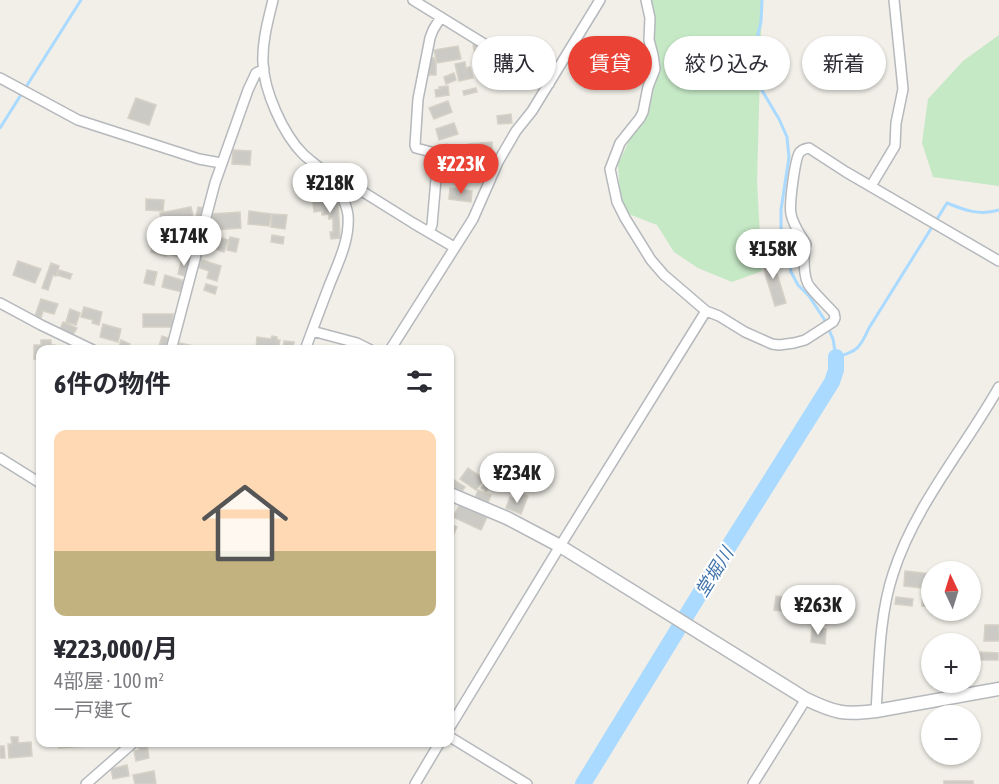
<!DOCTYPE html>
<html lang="ja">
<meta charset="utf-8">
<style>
:root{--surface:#fff;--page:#f7f7f7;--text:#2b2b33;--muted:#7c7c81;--accent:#ea4335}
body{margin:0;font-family:"Asap Condensed","Noto Sans JP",sans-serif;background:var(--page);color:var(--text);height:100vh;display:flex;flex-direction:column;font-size:22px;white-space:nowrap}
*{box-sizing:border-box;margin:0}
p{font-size:20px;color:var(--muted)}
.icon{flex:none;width:33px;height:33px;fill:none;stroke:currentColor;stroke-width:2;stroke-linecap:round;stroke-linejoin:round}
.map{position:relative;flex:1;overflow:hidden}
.drawer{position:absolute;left:36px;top:345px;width:418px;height:402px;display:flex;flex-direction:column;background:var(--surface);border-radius:12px;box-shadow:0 2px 4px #0004}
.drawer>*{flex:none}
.banner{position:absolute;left:472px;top:36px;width:436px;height:54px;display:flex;gap:12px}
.needle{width:39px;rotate:356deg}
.controls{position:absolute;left:921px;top:561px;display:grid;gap:12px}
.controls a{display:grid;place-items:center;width:60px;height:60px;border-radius:50%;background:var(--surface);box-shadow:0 2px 4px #0004;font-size:30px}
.price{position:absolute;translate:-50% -51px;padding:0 14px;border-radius:21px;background:#fff;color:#222;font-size:20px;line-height:39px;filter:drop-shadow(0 2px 3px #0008)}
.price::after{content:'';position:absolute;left:50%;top:36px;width:18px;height:14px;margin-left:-9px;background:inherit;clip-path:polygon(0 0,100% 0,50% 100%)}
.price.current{background:var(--accent);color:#fff}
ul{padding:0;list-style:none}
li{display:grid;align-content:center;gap:12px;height:318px;padding:0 18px}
li span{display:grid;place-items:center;height:186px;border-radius:12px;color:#555}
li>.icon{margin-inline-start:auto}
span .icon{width:108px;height:108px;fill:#fffc;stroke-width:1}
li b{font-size:26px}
h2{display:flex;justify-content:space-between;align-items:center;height:72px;padding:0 18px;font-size:26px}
.chip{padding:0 21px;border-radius:27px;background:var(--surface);box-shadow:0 2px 4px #0004;font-size:21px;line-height:54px}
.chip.current{background:var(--accent);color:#fff}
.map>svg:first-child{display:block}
</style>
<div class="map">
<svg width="999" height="784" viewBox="0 0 999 784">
<rect width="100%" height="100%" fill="#f1efe8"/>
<path fill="#c5e8c5" d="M647 0H762L757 182 762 271 732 282 698 268 674 252 657 225 621 211 618 164 650 98Z
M999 35V186L933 177 922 143 928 99 963 61Z"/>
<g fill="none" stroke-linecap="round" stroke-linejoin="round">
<path stroke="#aadaff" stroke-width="3" d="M762 0 761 22 758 34 755 56 757 82 779 119 787 137 789 157 781 210V232L784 251 790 262 791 272 798 285 809 296 824 319 833 339 836 357C857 352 860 348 869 328L947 203C964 210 980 216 999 210
M0 128 81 0"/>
<path stroke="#aadaff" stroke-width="16" d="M583 784 734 538 832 382 836 370V357"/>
</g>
<path fill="#cccac5" stroke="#d6d1c6" stroke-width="1.5" d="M478 44 481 58 476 60 473 45Z
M458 46 461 59 437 63 434 50Z
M429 58H434L436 64V75H429Z
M465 62 466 68 470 67 473 78 459 81 455 64Z
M454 73 456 80 446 84 444 77Z
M448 86 449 95 436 97 435 90 440 89 439 87Z
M476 88 477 92 464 95 463 91Z
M136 98 156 105 149 125 128 118Z
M448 101 452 112 434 119 429 108Z
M511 114 512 123 498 124 497 116Z
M454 123 458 134 439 140 436 129Z
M492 142V155L469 157 468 144Z
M447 144 450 152 441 155 438 147Z
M233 150 251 151 250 165 232 164Z
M450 188 472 191 471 202 449 199Z
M146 199 164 200 163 211 146 210Z
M321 199H333V201H338L340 238 331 239 330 232H333V218L329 219V214L322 215V211L314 212 313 202 321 201Z
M191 207 194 221 163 227 160 213Z
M198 207 204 208 202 219 196 218Z
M249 211 271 214 269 226 248 224Z
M240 212 241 228 213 230 212 214Z
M272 214 287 215 285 229 271 227Z
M191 230 198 232 195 242 188 240Z
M272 235 284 237 283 244 271 242Z
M216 236 228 240 224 252 212 248Z
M230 237 239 239 236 252 227 250Z
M153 242 169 246 166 256 151 252Z
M172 246 192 252 190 260 169 254Z
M771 254 786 303 775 306 760 257Z
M182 259 189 261 185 276 178 274Z
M199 259 221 266 217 281 207 278 209 271 197 267Z
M18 261 41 269 35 283 13 275Z
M51 263 59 266 56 276 53 275 48 290 42 288Z
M59 270 72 274 70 279 57 275Z
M147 270 157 272 154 285 144 283Z
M165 275 185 281 182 292 162 287Z
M206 284 217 287 215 294 204 290Z
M41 299 58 304 54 314 43 311 41 318 35 316Z
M84 307 102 312 99 325 92 323 93 320 81 317Z
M70 309 80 313 76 325 66 322Z
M143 314H173V327H143Z
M63 322 77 328 73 335 60 329Z
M103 324 121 329 118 342 100 337Z
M162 336 171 339 168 350H158Z
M272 336 277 337V340H280L278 350 256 349 257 337 271 339Z
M41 340H51V345H55V350H40V359H34V345H41Z
M121 340 130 344 129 348 133 350H118Z
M284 341 294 342 293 350H283Z
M180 343 194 346 193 350H178Z
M468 468 484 479 476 490 460 479Z
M500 478 524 481 522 491 499 488Z
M488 479 493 483 486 492 481 488Z
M454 480 465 487 461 493 450 487Z
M478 490 491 495 488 503 475 498Z
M521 493 528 496 521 514 506 508 510 497 518 501Z
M460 504 487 517 481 530 453 517Z
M450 524 457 527 452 538 450 537Z
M905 571 932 574V589L904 586Z
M816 590 824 591 823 599 815 598Z
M923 594 932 595V607L922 606Z
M776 596 789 598 788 612 774 610Z
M896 597 913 599 912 606 895 604Z
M798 599 821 602 820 614 797 611Z
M985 625H999V641H984Z
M812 627 826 629 825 644 811 642Z
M980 652 998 653V660H980Z
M11 737H18V743L31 742 32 756 9 758 8 744H12Z
M59 742H87V746L59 748Z
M147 744 149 758 136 761 134 751 139 750 138 746Z
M0 746H4L5 758H0Z
M127 765 129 776 113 779 111 769Z
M154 771 156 784H135L133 775Z
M944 781H973V784H944Z"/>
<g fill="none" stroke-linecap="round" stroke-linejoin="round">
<g stroke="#b5b8bc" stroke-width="12">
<path id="minor" d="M273 0C268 20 262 42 263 63 264 91 283 134 303 154 309 160 317 165 324 172 334 183 346 200 348 215 350 240 338 263 329 286 321 307 313 328 305 350
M413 0 549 84
M646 0 650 18 649 40 653 55 655 69 648 87 643 112 640 118 620 143 610 169 617 202 625 218 651 260 664 275 706 311 719 316 745 332 772 344 779 345 794 343 805 340 833 322 835 318 834 313C826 304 817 296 810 287 803 279 803 254 806 244 800 234 793 225 791 214 789 205 795 157 800 152 803 149 805 149 809 148L846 172 999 261
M0 78 78 120 199 159 221 163
M330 179 337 178 344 180 413 223 454 247
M871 186 895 146 896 123 903 89 894 0
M429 232 432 225 438 156 435 153 416 148 415 145 418 99 430 38 433 30 441 17
M0 303 41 325 93 350
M312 331 357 343 371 350
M171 350 215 183 248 90 256 73 264 69
M390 350 473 219 498 162 516 131 532 111 600 0
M0 458 40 483
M876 711C879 667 879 616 893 574 915 505 964 449 999 387
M450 727 560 546 706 311
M450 737 527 784
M86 784 134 742
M415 784 440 742
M753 784 806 699"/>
</g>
<g stroke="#b5b8bc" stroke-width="15">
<path id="tertiary" d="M450 494 507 518 560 546 806 699C835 713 844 715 876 711L999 689"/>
</g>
<use href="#minor" stroke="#fff" stroke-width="9"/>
<use href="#tertiary" stroke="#fff" stroke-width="12"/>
</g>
<g text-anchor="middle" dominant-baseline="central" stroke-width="4.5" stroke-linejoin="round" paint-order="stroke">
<g font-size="18" font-style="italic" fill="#4174aa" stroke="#fff">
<text transform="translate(714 572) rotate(-58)">堂堀川</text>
</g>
</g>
</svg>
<div class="controls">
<a><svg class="needle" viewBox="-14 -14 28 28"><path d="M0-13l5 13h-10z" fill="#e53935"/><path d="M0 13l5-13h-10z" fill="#7c7c81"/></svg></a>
<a>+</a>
<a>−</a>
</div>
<b class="price current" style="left:461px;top:195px">¥223K</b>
<b class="price" style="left:330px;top:214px">¥218K</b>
<b class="price" style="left:184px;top:267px">¥174K</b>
<b class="price" style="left:773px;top:280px">¥158K</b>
<b class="price" style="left:517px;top:504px">¥234K</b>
<b class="price" style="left:818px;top:636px">¥263K</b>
<div class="banner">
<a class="chip">購入</a>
<a class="chip current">賃貸</a>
<a class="chip">絞り込み</a>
<a class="chip">新着</a>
</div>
<section class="drawer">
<h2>6件の物件<svg class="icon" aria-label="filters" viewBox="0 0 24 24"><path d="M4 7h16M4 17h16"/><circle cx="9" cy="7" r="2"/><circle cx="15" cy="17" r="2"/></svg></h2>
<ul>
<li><span style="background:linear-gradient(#ffd9b3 65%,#c2b280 0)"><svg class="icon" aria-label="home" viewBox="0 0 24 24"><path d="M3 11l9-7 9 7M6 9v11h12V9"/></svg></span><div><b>¥223,000/月</b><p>4部屋 · 100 m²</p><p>一戸建て</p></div></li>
</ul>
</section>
</div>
